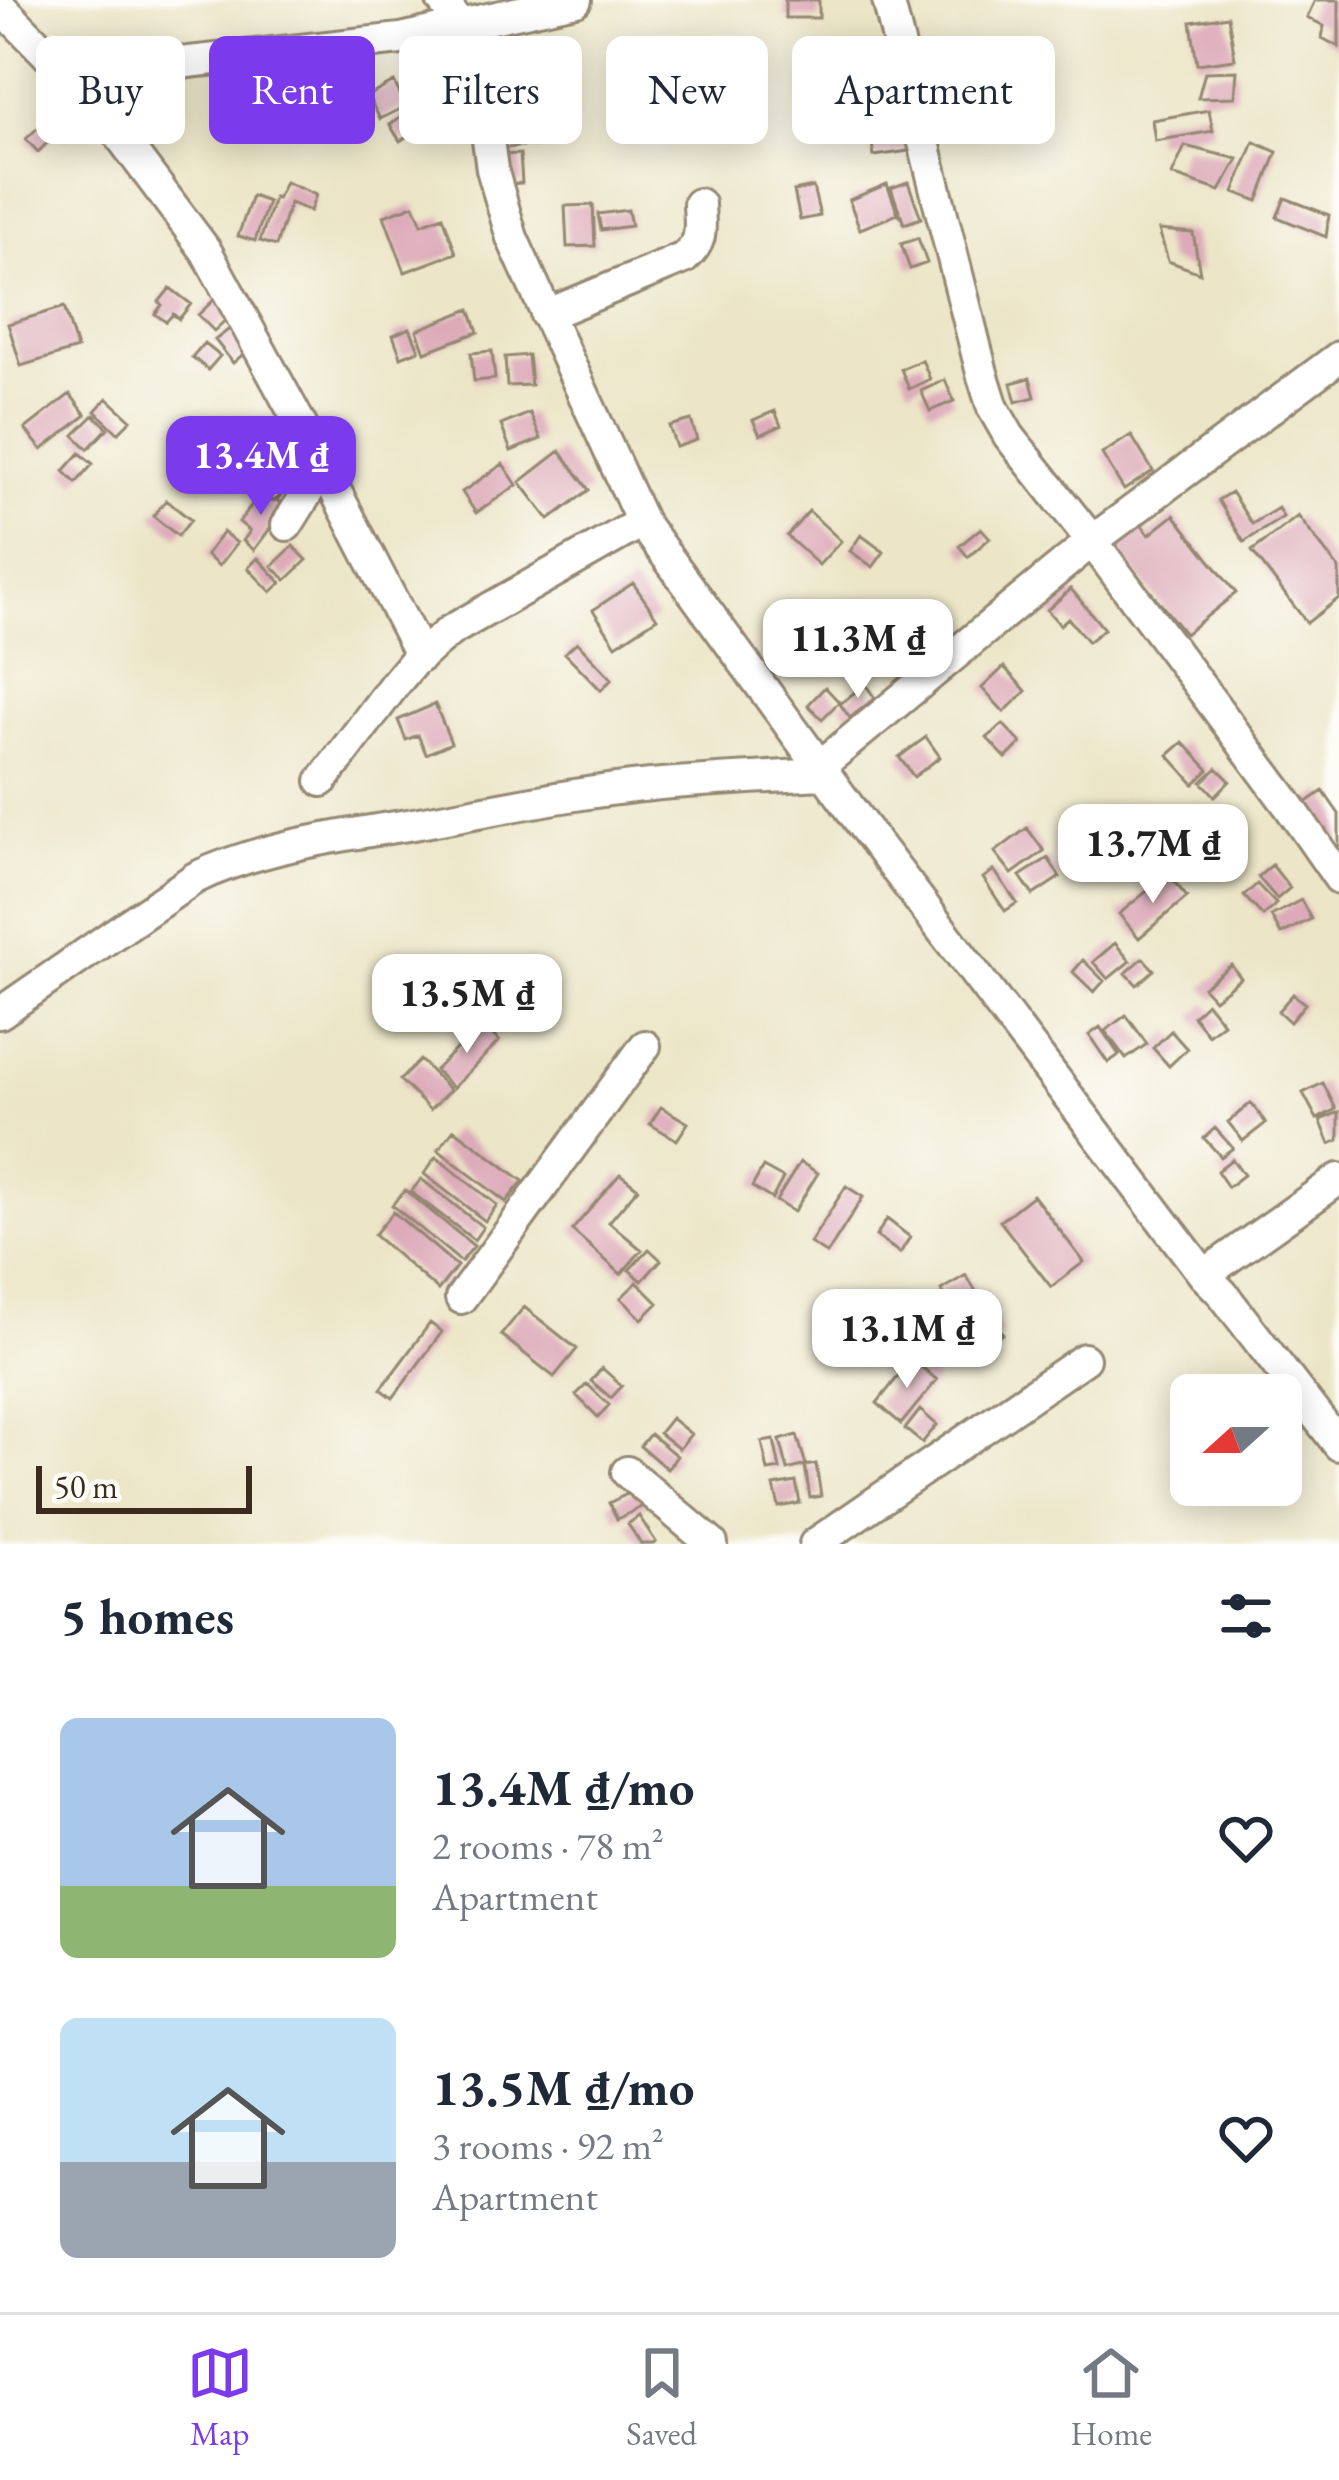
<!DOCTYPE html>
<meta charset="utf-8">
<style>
:root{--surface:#fff;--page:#f6f6f7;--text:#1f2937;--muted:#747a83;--line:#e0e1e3;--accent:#7c3aed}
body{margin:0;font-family:"EB Garamond",serif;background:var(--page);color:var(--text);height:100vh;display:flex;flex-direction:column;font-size:45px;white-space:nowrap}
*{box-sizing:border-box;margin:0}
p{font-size:39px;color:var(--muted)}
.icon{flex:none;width:66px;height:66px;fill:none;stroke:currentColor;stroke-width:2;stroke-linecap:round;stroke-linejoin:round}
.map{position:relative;height:1544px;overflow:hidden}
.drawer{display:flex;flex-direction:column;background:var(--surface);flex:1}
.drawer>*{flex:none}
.hud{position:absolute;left:36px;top:36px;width:1269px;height:108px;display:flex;gap:24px}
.needle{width:78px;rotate:249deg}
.tools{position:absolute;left:1170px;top:1374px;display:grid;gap:24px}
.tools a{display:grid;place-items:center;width:132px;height:132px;border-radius:18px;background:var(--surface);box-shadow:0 6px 30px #0003;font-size:60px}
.scale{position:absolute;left:36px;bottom:30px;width:216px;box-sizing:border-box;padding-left:12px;border:6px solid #3b2a1e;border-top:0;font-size:33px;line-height:42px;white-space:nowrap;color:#3b2a1e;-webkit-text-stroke:9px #fdfcf7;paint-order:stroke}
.price{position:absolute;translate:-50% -102px;padding:0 27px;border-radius:24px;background:#fff;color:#222;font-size:39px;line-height:78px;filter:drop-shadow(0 3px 6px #0008)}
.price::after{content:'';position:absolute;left:50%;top:72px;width:36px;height:27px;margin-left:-18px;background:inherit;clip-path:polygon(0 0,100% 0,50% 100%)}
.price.selected{background:var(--accent);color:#fff}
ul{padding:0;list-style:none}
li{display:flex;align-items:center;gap:36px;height:300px;padding:0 60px}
li span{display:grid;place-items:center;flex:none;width:336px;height:240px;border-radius:18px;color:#555}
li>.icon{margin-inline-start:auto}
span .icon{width:144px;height:144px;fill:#fffc;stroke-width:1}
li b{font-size:51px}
h2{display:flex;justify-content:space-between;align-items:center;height:144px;padding:0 60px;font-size:51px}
.tag{padding:0 42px;border-radius:18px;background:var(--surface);box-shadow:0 6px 30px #0003;font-size:42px;line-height:108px}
.tag.selected{background:var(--accent);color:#fff}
.tab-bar{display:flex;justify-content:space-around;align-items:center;height:168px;border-top:3px solid var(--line);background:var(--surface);font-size:33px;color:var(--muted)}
.tab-bar a{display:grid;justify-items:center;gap:6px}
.tab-bar .selected{color:var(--accent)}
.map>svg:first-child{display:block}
</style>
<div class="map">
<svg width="1339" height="1544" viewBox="0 0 1339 1544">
<rect width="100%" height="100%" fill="#fdfcf7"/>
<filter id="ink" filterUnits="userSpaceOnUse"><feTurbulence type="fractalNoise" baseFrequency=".00833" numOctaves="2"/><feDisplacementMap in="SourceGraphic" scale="24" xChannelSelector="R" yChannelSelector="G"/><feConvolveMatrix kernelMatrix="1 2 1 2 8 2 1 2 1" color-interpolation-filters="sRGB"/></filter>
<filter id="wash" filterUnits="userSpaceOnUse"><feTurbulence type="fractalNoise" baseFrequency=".004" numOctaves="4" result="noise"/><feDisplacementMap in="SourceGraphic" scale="48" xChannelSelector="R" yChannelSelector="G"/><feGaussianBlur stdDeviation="2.7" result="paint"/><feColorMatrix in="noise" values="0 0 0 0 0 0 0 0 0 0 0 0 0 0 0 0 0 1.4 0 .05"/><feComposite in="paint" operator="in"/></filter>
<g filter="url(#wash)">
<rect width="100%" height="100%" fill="#ece5c7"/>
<g id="blocks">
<path fill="#ddaab9" d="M785 0H819V18H785Z
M1315 0H1339V47L1322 38 1324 26 1307 17Z
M1228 16 1235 59 1197 64 1191 22Z
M1016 48V90L993 87 984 51Z
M648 53 670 62 660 89 638 80Z
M308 65 324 109 294 120 279 76Z
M1237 71 1235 97 1198 98 1205 72Z
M831 81 837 106 812 112 807 86Z
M394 82 406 106 380 119 368 96Z
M554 84 556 99 526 102 524 88Z
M431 93 442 114 419 126 408 105Z
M901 95 909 151 874 156 869 125 888 122 884 98Z
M80 100 94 120 66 139 52 119Z
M514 101 517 147 494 149 490 103Z
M521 106H547L548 146H521Z
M1209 110 1213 131 1155 141 1152 120Z
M550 111 574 112 573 137 549 136Z
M407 113 418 130 400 141 390 125Z
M44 122 56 134 38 152 26 139Z
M1254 142 1277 152 1258 201 1234 192Z
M1185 146 1238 159 1220 191 1172 175Z
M520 154 522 183 500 185 497 155Z
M285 182 316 195 310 211 290 203 276 246 260 241 274 198 277 199Z
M908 182 921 218 904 224 891 188Z
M887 184 898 214 860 229 849 200Z
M813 187 820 216 800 220 794 191Z
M252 196 268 202 255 241 238 236Z
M1285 198 1329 215 1326 237 1277 217Z
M414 205 422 224 443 216 456 253 405 272 384 216Z
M593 205 595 246 567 247 565 206Z
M628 210 631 226 601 230 598 214Z
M1159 230 1193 233 1200 273 1168 261Z
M918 238 927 263 910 269 901 244Z
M170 288 191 304 179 319 173 314 166 322 155 314 162 305 159 302Z
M220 294 236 310 214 331 198 315Z
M64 307 77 349 21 366 8 324Z
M470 309 478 332 425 352 417 330Z
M232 327 250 348 233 363 215 340Z
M410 328 419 350 401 357 393 335Z
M204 343 220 356 208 370 192 357Z
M492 351 495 379 474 381 471 353Z
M528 355 531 385 507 386 505 357Z
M922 360 930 379 909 389 901 369Z
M1030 378 1035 397 1016 402 1011 383Z
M945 380 954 401 930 411 921 391Z
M70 394 86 415 42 450 25 429Z
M107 398 131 420 118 433 95 411Z
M775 411 781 426 760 435 753 420Z
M530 413 541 439 511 451 501 425Z
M94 415 108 428 88 449 74 435Z
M691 420 697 440 676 447 669 426Z
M1131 435 1153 471 1124 490 1102 454Z
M560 451 589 490 549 520 520 482Z
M80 453 93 464 76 483 64 471Z
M503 464 517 485 476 513 462 492Z
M263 490 286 507 254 550 243 541 250 531 239 522Z
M1231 492 1252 524 1278 508 1283 517 1244 542 1218 500Z
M166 500 191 520 178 536 153 516Z
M809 511 841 541 819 565 787 536Z
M1174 515 1236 593 1185 634 1113 545 1140 523 1149 535Z
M1298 516 1339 569V598L1307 623 1252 551Z
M981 528 990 538 968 557 959 546Z
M223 532 237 543 219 566 206 555Z
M861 535 884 552 873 567 850 551Z
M293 546 307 560 286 580 272 566Z
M258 558 281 583 271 592 248 568Z
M633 583 657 618 616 645 593 610Z
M1071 589 1104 629 1088 642 1068 618 1060 625 1047 610Z
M577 642 612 679 601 690 565 653Z
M1004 667 1026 691 1004 712 982 688Z
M865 684 875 698 850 718 840 704Z
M825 687 839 702 822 719 808 705Z
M435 704 451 743 426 754 418 735 406 740 398 720Z
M1003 724 1021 743 1006 758 987 738Z
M926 737 940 757 914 777 899 757Z
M1183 742 1209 770 1194 784 1168 755Z
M1217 768 1230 781 1215 796 1202 782Z
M1323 791 1339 814V846L1334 849 1303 805Z
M1027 828 1044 851 1012 874 995 852Z
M1048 858 1060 877 1033 895 1020 876Z
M1272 865 1290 888 1277 899 1258 877Z
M994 870 1017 903 1005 911 983 878Z
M1168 874 1187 897 1139 938 1119 914Z
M1257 884 1276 904 1263 916 1244 896Z
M1301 900 1311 919 1281 934 1271 916Z
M1115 943 1130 961 1108 979 1093 962Z
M1143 958 1154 970 1137 985 1126 973Z
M1083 960 1104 981 1094 992 1073 972Z
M1231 965 1241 978 1214 999 1203 987Z
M1293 994 1305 1004 1290 1022 1278 1011Z
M1207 1003 1223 1023 1208 1035 1193 1016Z
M1126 1015 1147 1044 1126 1059 1105 1031Z
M481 1024 499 1041 453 1088 435 1070Z
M1100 1027 1119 1055 1108 1063 1089 1035Z
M1171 1031 1187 1049 1169 1066 1153 1048Z
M420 1060 450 1090 430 1110 400 1080Z
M1323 1083 1336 1109 1317 1119 1303 1093Z
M1251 1103 1266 1123 1243 1141 1228 1122Z
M661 1107 688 1123 677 1140 650 1124Z
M1339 1112V1140L1330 1144 1320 1120Z
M1215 1128 1233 1148 1221 1157 1204 1138Z
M454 1129 523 1181 506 1202 438 1150Z
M436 1157 497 1205 485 1221 424 1174Z
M1232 1159 1244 1175 1228 1187 1217 1171Z
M800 1162 818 1173 794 1212 776 1201Z
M763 1167 783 1178 772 1199 752 1187Z
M620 1174 638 1188 609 1222 642 1250 621 1274 572 1230Z
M421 1179 483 1227 474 1240 411 1192Z
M846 1186 863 1197 827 1254 810 1243Z
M405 1190 474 1246 461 1262 392 1205Z
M1033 1195 1084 1262 1051 1287 1000 1221Z
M393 1212 457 1266 438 1290 374 1235Z
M887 1219 910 1237 900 1253 876 1236Z
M649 1249 661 1260 642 1281 629 1270Z
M966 1275 981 1300 956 1315 941 1290Z
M637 1282 658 1303 642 1319 621 1298Z
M931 1298 947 1326 929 1336 913 1307Z
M524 1307 577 1349 554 1377 501 1335Z
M992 1314 1003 1334 988 1343 977 1323Z
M967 1318 985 1346 968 1357 950 1329Z
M430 1323 442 1332 393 1398 381 1389Z
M912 1359 937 1380 901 1424 877 1403Z
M602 1368 622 1386 611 1398 591 1381Z
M587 1384 609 1405 598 1417 576 1395Z
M920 1410 937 1425 922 1443 905 1429Z
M671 1418 691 1434 679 1449 659 1433Z
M650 1434 677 1456 667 1469 640 1446Z
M797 1435 806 1465 788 1470 780 1440Z
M774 1440 780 1469 768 1471 762 1442Z
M816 1464 821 1496 810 1498 805 1466Z
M796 1482 800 1503 779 1507 774 1486Z
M639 1488 647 1504 617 1519 609 1503Z
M639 1516 656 1542 653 1544H641L628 1524Z"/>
</g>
</g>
<g filter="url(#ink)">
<use href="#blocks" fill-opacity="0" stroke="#948872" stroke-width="3"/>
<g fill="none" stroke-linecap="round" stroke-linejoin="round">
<g stroke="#948872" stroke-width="36">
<path id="minor" d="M442 0 460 25 576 0
M888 0 982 373 993 408 1009 436 1092 541 1289 806 1339 878
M0 6 97 105 206 251 308 438 421 656
M491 68 484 111 492 169 512 238 642 522 860 822 1204 1275 1222 1293 1339 1445
M68 75 401 39 460 25
M546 315 684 258C704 241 700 229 699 204
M268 485 308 438
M287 525 322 469
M820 766 1092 541 1339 357
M322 781 394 685 413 662 450 631 642 522
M0 1013 195 878C258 847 339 836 408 825 488 811 570 793 651 785 709 780 767 777 825 774
M1204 1275 1339 1179
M461 1298 645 1046
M627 1472 712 1544
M815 1544 1084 1359"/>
</g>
<use href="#minor" stroke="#fff" stroke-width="30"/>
</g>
</g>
</svg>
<div class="tools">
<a><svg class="needle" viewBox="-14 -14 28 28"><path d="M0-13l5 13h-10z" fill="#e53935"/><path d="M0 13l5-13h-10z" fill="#747a83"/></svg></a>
</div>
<div class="scale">50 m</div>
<b class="price selected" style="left:261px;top:518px">13.4M ₫</b>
<b class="price" style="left:858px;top:701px">11.3M ₫</b>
<b class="price" style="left:1153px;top:906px">13.7M ₫</b>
<b class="price" style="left:467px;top:1056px">13.5M ₫</b>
<b class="price" style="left:907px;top:1391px">13.1M ₫</b>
<div class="hud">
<a class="tag">Buy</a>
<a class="tag selected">Rent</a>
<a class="tag">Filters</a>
<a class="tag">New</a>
<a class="tag">Apartment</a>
</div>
</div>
<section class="drawer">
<h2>5 homes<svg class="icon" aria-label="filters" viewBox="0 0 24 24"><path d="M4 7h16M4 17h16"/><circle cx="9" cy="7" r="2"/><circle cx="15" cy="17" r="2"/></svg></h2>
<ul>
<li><span style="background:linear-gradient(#a9c7e8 70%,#8fb573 0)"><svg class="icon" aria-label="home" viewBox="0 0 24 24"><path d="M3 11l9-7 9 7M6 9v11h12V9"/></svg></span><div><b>13.4M ₫/mo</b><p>2 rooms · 78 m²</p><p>Apartment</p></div><svg class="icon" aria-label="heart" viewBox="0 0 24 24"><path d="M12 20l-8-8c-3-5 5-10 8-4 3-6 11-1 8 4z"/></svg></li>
<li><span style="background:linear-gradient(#bfe0f5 60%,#9aa5b1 0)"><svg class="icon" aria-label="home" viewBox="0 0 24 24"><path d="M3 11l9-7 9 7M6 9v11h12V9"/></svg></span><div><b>13.5M ₫/mo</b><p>3 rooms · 92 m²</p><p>Apartment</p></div><svg class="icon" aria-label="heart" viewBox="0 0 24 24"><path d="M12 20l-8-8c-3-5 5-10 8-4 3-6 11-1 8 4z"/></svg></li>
</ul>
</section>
<nav class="tab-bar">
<a class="selected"><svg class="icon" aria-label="map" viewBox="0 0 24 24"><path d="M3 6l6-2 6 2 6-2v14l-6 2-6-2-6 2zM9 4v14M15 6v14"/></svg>Map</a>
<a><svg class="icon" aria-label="saved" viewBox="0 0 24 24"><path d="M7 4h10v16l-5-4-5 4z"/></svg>Saved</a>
<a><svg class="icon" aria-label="home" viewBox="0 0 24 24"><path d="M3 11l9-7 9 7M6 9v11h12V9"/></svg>Home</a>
</nav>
